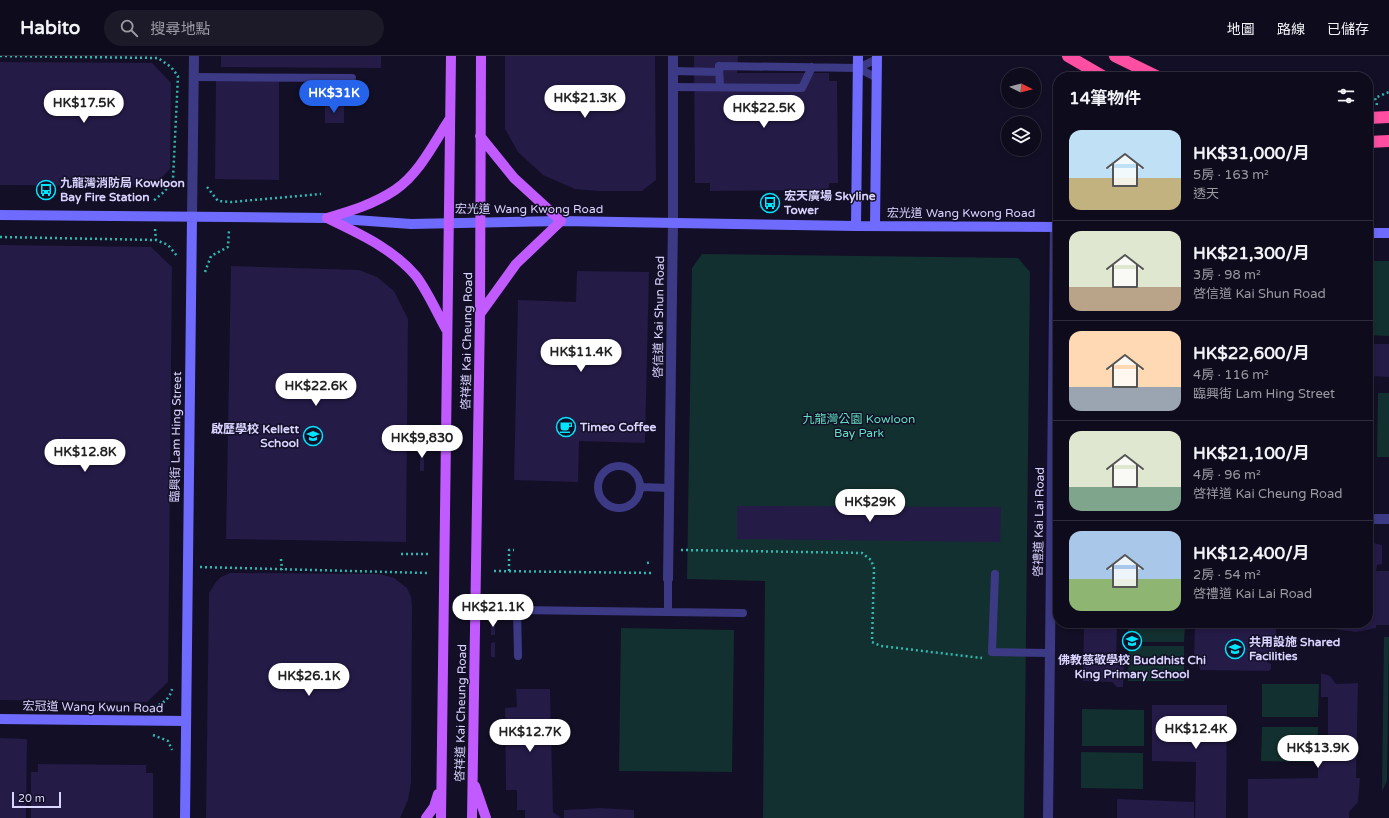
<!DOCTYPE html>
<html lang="zh-TW">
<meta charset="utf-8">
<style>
:root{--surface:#0e0b1c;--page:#1c1929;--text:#f1f3f6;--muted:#9b9ba3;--line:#2e2b3b;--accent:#2563eb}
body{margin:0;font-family:"Varela Round","Noto Sans TC",sans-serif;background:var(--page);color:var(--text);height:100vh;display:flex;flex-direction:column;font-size:15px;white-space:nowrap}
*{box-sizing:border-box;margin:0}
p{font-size:13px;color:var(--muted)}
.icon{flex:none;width:22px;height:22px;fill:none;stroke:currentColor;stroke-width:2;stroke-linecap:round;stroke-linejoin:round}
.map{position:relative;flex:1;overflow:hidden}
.panel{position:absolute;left:1053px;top:16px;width:320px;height:556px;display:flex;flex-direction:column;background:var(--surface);border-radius:16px;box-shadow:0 2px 6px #0003,0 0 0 1px var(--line)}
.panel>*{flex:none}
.needle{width:26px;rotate:96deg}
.fabs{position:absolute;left:1001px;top:12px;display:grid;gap:8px}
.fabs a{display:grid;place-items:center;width:40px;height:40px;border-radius:50%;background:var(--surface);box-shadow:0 2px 6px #0003,0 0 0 1px var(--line);font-size:20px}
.scale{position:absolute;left:12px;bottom:10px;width:49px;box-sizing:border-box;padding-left:4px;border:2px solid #d9d4ff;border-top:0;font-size:11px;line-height:14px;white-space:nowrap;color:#d9d4ff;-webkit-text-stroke:3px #130f26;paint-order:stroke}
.price{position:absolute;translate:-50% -34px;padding:0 9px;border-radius:14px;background:#fff;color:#222;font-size:13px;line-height:26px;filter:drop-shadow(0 1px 2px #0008)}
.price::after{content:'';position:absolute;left:50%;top:24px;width:12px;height:9px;margin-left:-6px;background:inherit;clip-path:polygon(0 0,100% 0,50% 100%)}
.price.on{background:var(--accent);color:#fff}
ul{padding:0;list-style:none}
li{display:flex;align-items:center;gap:12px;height:100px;padding:0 16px}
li+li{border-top:1px solid var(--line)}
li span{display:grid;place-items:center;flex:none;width:112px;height:80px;border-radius:12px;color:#555}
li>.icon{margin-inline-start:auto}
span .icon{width:48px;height:48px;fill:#fffc;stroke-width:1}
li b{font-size:17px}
h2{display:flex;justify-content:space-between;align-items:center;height:48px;padding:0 16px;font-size:17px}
header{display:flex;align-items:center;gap:24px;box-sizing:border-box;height:56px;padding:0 20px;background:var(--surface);border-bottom:1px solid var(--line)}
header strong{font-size:19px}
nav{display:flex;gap:22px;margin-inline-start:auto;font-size:14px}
.search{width:280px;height:36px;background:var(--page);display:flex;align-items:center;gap:10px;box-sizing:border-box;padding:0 14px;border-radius:22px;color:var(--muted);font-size:15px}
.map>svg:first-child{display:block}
</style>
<header>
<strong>Habito</strong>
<div class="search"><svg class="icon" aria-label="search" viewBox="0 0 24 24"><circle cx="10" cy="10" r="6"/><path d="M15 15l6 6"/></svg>搜尋地點</div>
<nav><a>地圖</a><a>路線</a><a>已儲存</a></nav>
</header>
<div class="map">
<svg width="1389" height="762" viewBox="0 0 1389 762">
<rect width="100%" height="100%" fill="#130f26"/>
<path fill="#12302f" d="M702 198 1018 202 1030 216 1024 762H763L765 525 687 523 692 212Z
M1368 205H1389V280L1368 279Z
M1378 337H1389V401H1377Z
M1128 567H1185L1184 586H1128Z
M621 572 734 574 732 716 619 715Z
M1384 581H1389L1387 725 1382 735Z
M1129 590H1184V625H1128Z
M1262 628H1319L1318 661H1262Z
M1082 653 1144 654V690H1082Z
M1262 671H1318L1317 706 1261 705Z
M1081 696 1143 697V733L1081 732Z"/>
<path fill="#241b47" d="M221 0H381V12L221 11Z
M505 0H655L656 124 642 135H598L575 133 543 119 518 96 505 73Z
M694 0H738L737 17H829V25H837L838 127H829V134L710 135V127H695Z
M0 6 152 7 171 27 170 113 153 130 0 129Z
M216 24H279V124L215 123Z
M325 48H344V67H325Z
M0 189 151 191 172 211 168 626 147 646 0 644Z
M231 210 359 214 377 221 394 235 408 263 406 486 226 483Z
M577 215 649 216 645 387 579 385 578 426 514 424 518 244 576 246Z
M1368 288H1389V321L1368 320Z
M420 391H424V415H420Z
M737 450 1001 451 1000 486 737 483Z
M1368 486 1382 489V508L1377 509 1376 515H1389V569H1376V572L1356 576 1326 572V567H1368Z
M238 517 380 518 394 522 407 532 411 541 412 551 411 726 408 744 400 762H206L209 537 216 526 221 521 230 517Z
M491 564H495V579H491Z
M1084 567H1117L1116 605H1124L1123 631H1117L1112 626 1083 625Z
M1195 567H1276V603H1267V606L1271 608V613L1269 615 1200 614 1198 607 1202 606V604H1194Z
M495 586V601H491V587Z
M1321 617 1330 620 1336 628 1358 627 1356 722H1360L1358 746 1349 756V762H1248V723L1318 722V704L1322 699 1328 698V641H1321Z
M516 633H550L553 756 561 762H525V754H517V734H506L505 652 517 651Z
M1152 649H1227L1226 762H1195L1196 706 1152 705Z
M0 682 27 683 26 762H0Z
M38 708 146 709V717H153V762H31V716H38Z
M1117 743 1194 746V762H1117Z
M601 752 634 754V762H564V754Z"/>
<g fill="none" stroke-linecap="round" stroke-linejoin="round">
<path stroke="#2fb8b0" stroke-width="2.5" stroke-dasharray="2 3" stroke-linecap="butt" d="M0 0 158 2 171 11 178 20 173 123 165 135 152 146
M1377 49 1375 42 1389 36
M207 131 218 145 231 146 321 138
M155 173 156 184
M0 181 156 184 168 189 178 201
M205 216 211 200 228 191 229 174
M681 494 862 497 871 504 874 512 872 586 881 590 982 602
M401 498H428
M281 503 282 514
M647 507 652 506
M200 511 427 517
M494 515 652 517
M509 515V494H514
M154 651C163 648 170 642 172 633
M153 679 168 685 172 694"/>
<path stroke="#3d3a85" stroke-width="8" d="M858 12 877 22
M673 15 719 16
M194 21 352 22
M673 31 802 32 812 11
M720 31 719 10 858 12 877 3
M598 431a21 21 0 1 1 42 0a21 21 0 1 1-42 0Z
M640 431 670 432
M995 518 992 596 1050 597
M668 556 743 557
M518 600 517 554 668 556V523"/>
<path stroke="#3d3a85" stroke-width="10" d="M192 161 194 0
M1368 463H1389
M668 523 673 166V0
M1048 762 1055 171"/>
<path stroke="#6f6bff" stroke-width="10" d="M0 159 327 162 411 168 561 165 856 170 1058 171
M856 170 858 0
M875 170 877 0
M1368 177H1389
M0 663 186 665
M185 762 192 161"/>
<path stroke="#c25bff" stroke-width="10" d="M480 80 514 122 561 165 516 208 480 258
M327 162C360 178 392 192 416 220 428 236 437 257 446 273
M327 162C351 155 374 148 395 134 419 118 434 87 449 64
M475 730 486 762
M426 762 434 751 438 738
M441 762 451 0
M472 762 480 258 481 0"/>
<path stroke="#ff4fa3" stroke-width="12" d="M1068 0 1104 21
M1115 0 1158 21"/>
<path stroke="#ff4fa3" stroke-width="12" d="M1368 62 1389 61
M1368 86 1389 85"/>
</g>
<defs>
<g id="bus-ring" transform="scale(1)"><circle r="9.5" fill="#130f26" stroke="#00e5ff" stroke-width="1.5"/><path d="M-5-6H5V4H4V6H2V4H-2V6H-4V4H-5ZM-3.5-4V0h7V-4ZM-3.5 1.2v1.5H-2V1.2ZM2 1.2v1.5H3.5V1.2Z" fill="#00e5ff"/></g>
<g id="cafe-ring" transform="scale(1)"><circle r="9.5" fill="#130f26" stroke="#00e5ff" stroke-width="1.5"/><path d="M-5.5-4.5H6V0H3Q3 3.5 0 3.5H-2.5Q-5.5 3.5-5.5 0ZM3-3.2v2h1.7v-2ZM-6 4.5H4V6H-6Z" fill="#00e5ff"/></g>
<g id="school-ring" transform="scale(1)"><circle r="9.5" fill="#130f26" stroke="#00e5ff" stroke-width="1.5"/><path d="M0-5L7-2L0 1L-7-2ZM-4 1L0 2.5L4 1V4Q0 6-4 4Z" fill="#00e5ff"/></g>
</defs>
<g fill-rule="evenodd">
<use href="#bus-ring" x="46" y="134"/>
<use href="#bus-ring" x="770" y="147"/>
<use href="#cafe-ring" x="566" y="371"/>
<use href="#school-ring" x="313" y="380"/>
<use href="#school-ring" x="1132" y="585"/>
<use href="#school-ring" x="1235" y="593"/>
</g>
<g text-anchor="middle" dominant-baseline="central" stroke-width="3" stroke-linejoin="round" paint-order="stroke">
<g font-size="12" font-weight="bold" fill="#d9d4ff" stroke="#130f26" text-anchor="start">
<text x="60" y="127">九龍灣消防局 Kowloon<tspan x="60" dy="14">Bay Fire Station</tspan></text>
<text x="784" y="140">宏天廣場 Skyline<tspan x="784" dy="14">Tower</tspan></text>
<text x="580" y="371">Timeo Coffee</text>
<text x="299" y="373" text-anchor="end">啟歷學校 Kellett<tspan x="299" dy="14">School</tspan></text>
<text x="1249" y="586">共用設施 Shared<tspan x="1249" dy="14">Facilities</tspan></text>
<text x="1132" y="604" text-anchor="middle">佛教慈敬學校 Buddhist Chi<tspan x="1132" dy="14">King Primary School</tspan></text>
</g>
<g font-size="12" fill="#d9d4ff" stroke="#130f26">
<text x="529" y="153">宏光道 Wang Kwong Road</text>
<text x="961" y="157">宏光道 Wang Kwong Road</text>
<text transform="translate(659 261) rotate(-89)">啓信道 Kai Shun Road</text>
<text transform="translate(467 285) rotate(-89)">啓祥道 Kai Cheung Road</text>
<text transform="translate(176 381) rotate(-89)">臨興街 Lam Hing Street</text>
<text transform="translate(1039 466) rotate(-89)">啓禮道 Kai Lai Road</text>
<text transform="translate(93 651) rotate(1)">宏冠道 Wang Kwun Road</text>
<text transform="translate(461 657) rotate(-89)">啓祥道 Kai Cheung Road</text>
</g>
<g font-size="12" fill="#5fe0c0" stroke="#130f26">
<text x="859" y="363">九龍灣公園 Kowloon<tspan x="859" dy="14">Bay Park</tspan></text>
</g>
</g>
</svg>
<div class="fabs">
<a><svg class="needle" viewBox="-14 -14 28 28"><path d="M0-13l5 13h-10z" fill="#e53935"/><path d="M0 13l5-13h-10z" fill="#9b9ba3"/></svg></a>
<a><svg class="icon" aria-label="layers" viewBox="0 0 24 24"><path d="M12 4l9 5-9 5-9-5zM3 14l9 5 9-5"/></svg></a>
</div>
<div class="scale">20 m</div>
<b class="price on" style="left:334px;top:58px">HK$31K</b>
<b class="price" style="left:585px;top:63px">HK$21.3K</b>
<b class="price" style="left:84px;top:68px">HK$17.5K</b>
<b class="price" style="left:764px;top:73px">HK$22.5K</b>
<b class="price" style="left:581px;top:317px">HK$11.4K</b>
<b class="price" style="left:316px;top:351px">HK$22.6K</b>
<b class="price" style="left:422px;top:403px">HK$9,830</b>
<b class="price" style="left:85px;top:417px">HK$12.8K</b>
<b class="price" style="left:870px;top:467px">HK$29K</b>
<b class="price" style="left:493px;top:572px">HK$21.1K</b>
<b class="price" style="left:309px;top:641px">HK$26.1K</b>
<b class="price" style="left:1196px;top:694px">HK$12.4K</b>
<b class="price" style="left:530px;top:697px">HK$12.7K</b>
<b class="price" style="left:1318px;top:713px">HK$13.9K</b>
<section class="panel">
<h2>14筆物件<svg class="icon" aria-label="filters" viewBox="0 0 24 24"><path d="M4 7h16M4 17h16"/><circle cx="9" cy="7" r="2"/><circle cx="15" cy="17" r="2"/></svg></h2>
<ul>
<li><span style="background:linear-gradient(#bfe0f5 60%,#c2b280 0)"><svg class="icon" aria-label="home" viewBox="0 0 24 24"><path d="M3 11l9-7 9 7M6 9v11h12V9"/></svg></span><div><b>HK$31,000/月</b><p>5房 · 163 m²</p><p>透天</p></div></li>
<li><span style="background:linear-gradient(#dfe7d0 70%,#b9a48a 0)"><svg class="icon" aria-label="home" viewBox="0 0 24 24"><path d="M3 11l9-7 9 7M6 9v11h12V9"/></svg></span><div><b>HK$21,300/月</b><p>3房 · 98 m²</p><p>啓信道 Kai Shun Road</p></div></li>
<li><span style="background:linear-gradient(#ffd9b3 70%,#9aa5b1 0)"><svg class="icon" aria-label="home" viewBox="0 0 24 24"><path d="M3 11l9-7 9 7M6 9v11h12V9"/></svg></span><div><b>HK$22,600/月</b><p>4房 · 116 m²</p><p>臨興街 Lam Hing Street</p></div></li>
<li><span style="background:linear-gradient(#dfe7d0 70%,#7fa58c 0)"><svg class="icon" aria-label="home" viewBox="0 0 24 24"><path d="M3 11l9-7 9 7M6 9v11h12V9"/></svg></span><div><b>HK$21,100/月</b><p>4房 · 96 m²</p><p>啓祥道 Kai Cheung Road</p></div></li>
<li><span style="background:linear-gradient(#a9c7e8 60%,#8fb573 0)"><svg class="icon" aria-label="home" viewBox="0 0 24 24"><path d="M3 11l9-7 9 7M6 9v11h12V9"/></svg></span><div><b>HK$12,400/月</b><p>2房 · 54 m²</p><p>啓禮道 Kai Lai Road</p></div></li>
</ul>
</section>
</div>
